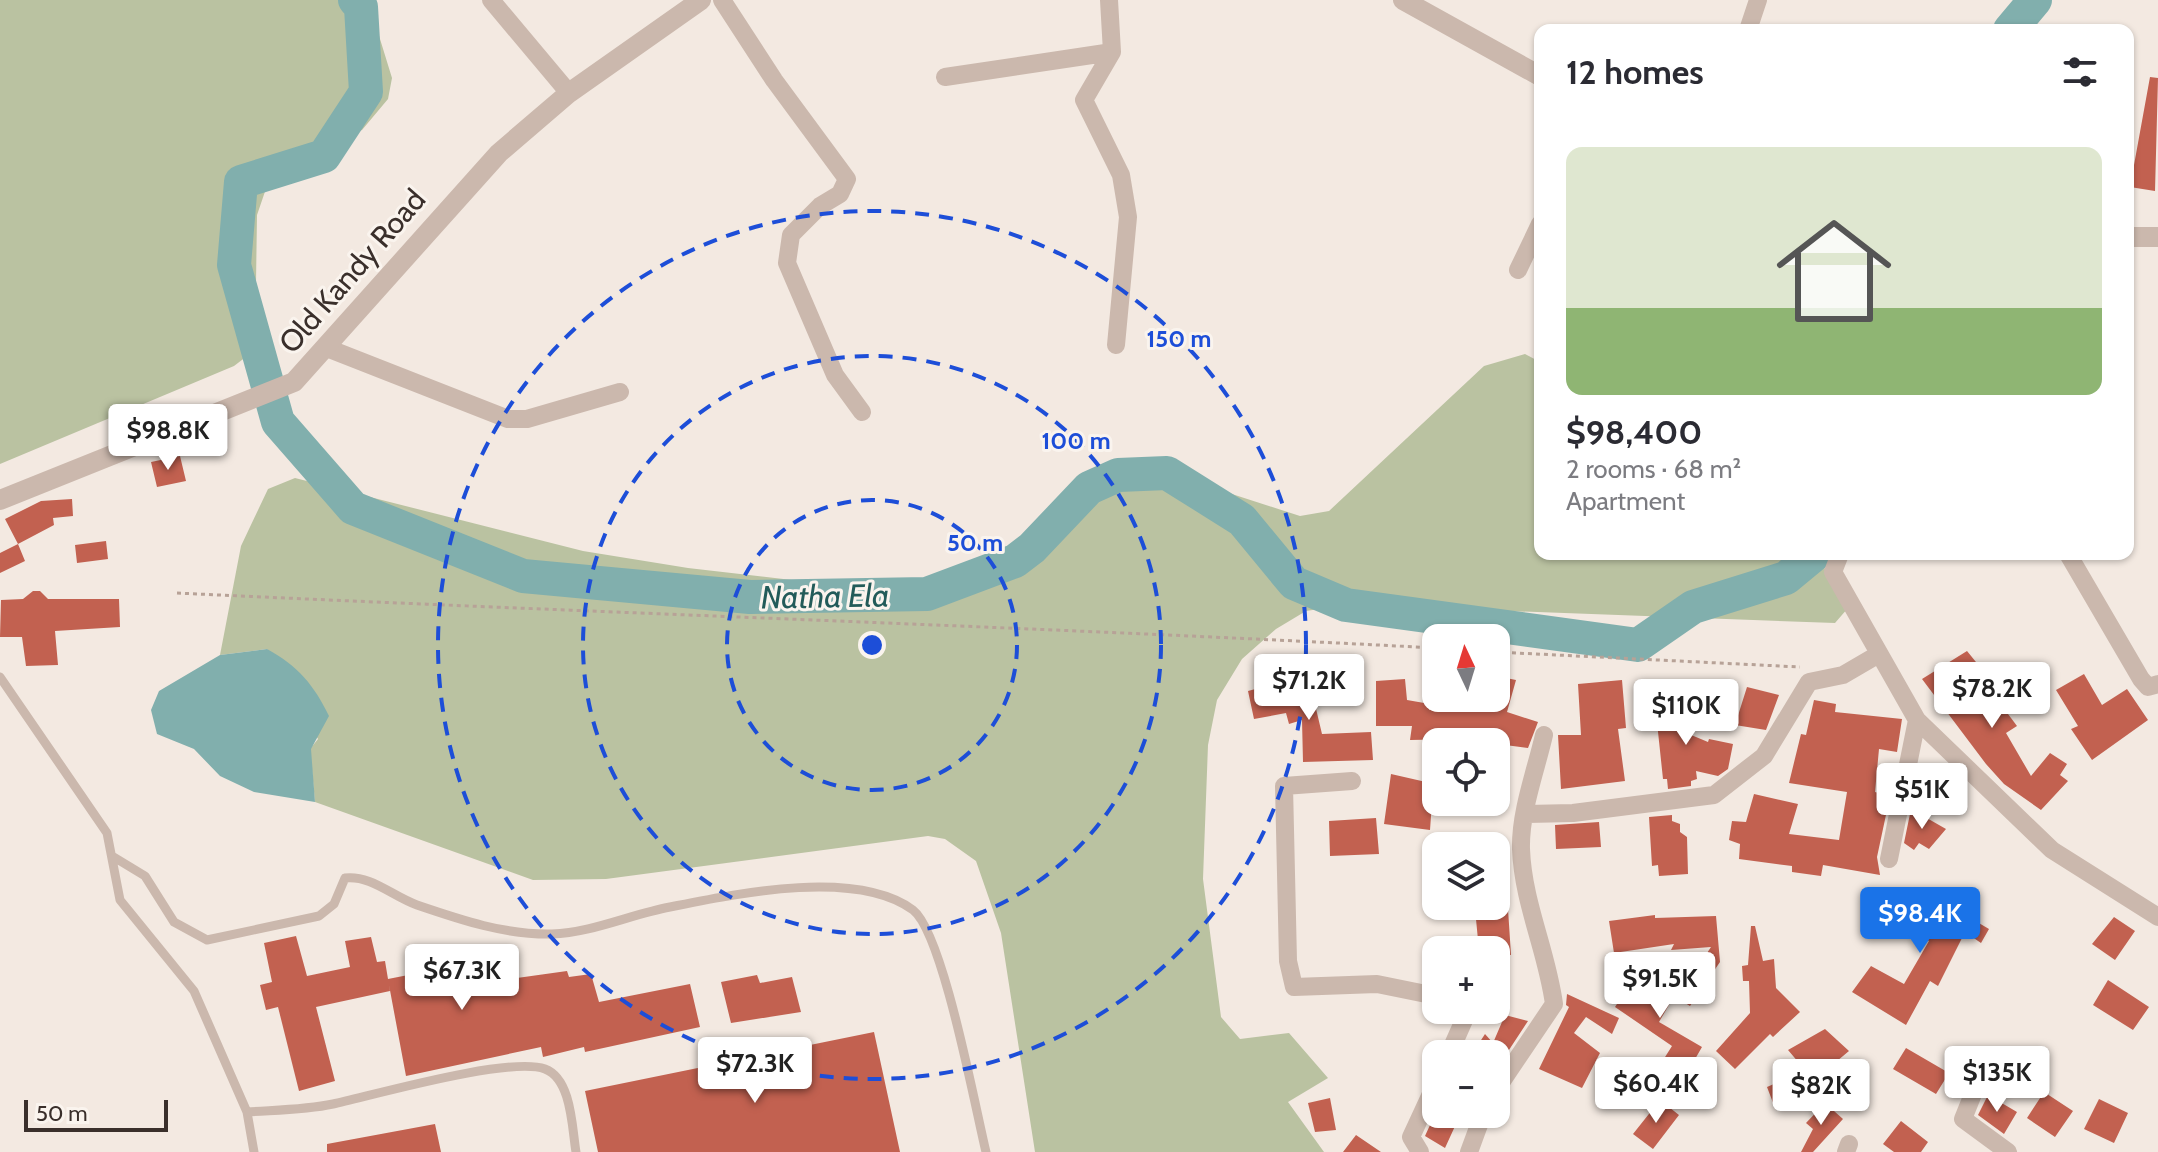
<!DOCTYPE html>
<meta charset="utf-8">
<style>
:root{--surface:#fff;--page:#f2f2f3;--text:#2b2b33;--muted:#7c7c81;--line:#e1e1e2;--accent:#1a73e8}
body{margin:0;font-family:Cabin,sans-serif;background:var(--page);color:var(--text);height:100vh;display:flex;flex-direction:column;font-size:30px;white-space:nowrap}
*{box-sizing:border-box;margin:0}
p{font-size:26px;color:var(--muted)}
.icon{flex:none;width:44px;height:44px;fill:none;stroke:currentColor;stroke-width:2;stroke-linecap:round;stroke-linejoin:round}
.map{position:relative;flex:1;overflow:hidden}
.sheet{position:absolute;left:1534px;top:24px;width:600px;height:536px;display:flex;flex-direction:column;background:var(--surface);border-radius:16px;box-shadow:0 2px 6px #0004}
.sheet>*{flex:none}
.needle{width:52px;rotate:356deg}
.controls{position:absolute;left:1422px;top:624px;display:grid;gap:16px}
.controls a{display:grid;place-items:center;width:88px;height:88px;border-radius:16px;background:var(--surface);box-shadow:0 2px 6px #0004;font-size:40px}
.scale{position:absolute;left:24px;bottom:20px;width:144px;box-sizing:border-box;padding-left:8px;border:4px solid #3a2f2b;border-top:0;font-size:22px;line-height:28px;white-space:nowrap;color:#3a2f2b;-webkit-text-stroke:6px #faf4ee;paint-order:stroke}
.price{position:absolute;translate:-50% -68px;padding:0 18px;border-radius:8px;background:#fff;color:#222;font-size:26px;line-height:52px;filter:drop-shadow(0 2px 4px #0008)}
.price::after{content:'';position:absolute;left:50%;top:48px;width:24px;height:18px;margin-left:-12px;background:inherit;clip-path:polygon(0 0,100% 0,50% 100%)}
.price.active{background:var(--accent);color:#fff}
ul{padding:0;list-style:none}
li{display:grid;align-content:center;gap:16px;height:424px;padding:0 32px}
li+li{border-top:2px solid var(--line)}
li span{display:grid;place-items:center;height:248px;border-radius:16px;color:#555}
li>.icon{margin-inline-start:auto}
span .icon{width:144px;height:144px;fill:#fffc;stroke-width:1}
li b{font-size:34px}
h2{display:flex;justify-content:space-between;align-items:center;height:96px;padding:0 32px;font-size:34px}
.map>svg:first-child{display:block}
</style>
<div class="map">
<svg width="2158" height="1152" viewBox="0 0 2158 1152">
<rect width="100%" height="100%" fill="#f3e9e1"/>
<path fill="#bac2a1" d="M0 0H368L392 78 388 99 362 130 301 153 271 174 257 215 255 350 234 366 0 464Z
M1525 354 1540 362V554H1813L1847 596 1848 608 1835 623 1346 605 1306 611 1276 629 1242 659 1217 700 1208 745 1203 879 1221 1017 1240 1039 1289 1033 1328 1078 1288 1102 1324 1152H1035L1001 933 976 861 945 839 928 836 606 879 533 880 315 802 310 749 318 739 267 649 220 655 241 546 268 489 295 478 583 551 688 568 809 582 948 580 1015 561 1032 548 1089 488 1118 475 1142 472 1167 473 1300 516 1329 511 1484 366Z"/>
<path fill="#81afad" d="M267 649C298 666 314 685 329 716L311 749 315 802 254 792 220 776 194 749 157 734 151 710 159 691 220 655Z"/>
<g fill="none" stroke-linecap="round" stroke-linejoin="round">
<path stroke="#81afad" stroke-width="34" d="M355 0 361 7 366 92 324 156 241 182 234 265 278 422 353 508 523 576 750 597 927 594 1015 561 1032 548 1089 488 1118 475 1167 473 1242 520 1294 583 1346 605 1638 645 1693 607 1786 578 1815 554
M2010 30 2035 0"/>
</g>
<path fill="#c26150" d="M2150 77 2158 78 2155 191 2130 187Z
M180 456 186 481 157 487 151 462Z
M72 499 73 516 53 518 54 525 18 544 5 519 41 501Z
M106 541 108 559 77 563 75 545Z
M18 544 25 561 0 573V553Z
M33 591H40L48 599H119L120 627 55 631 58 665 26 666 22 637H0L1 600 23 599Z
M1967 651 1989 678 1984 682 2017 726 2006 733 2031 776 2050 753 2067 764 2060 775 2068 781 2041 810 2004 784 1986 764 1922 679Z
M2084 674 2102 705 2127 689 2148 720 2092 760 2071 729 2078 726 2056 690Z
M1308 675 1322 734 1371 732 1373 760 1303 762 1302 720 1289 724 1286 713 1254 719 1248 691Z
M1496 676 1516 680 1507 712 1538 722 1528 748 1460 739 1410 740 1412 726H1376V681L1405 679 1407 700 1430 704 1429 710 1476 704 1477 698H1496Z
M1622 680 1626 728 1618 729 1625 781 1561 789 1558 735H1581L1578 684Z
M1747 687 1779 695 1766 730 1735 725Z
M1677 692 1684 732 1708 742 1709 739 1733 744 1728 769 1718 776 1696 771 1697 779 1691 781V786L1668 789 1667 779H1663L1654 694Z
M1814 700 1836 704 1835 712 1902 719 1897 752 1879 749 1875 792 1890 796 1877 857 1880 875 1823 865 1821 876 1792 872V866L1739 859 1740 844 1729 840 1732 821 1746 822 1754 794 1798 804 1789 834 1839 840 1847 792 1789 783 1801 734 1806 735Z
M1391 774 1426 782 1424 802H1432L1430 830 1384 824Z
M1911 809 1946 829 1929 849 1919 843 1914 850 1904 843Z
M1672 815V821L1680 824V832L1687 837 1688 874 1659 876 1658 865 1652 866 1649 817Z
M1376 818 1379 854 1330 856 1329 821Z
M1599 822 1601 847 1556 849 1555 825Z
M1909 890 1936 903 1938 899 1989 929 1981 943 1965 932 1938 986 1930 981 1906 1025 1852 992 1871 966 1904 984 1929 941 1892 918Z
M1475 909H1508L1511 955 1479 950Z
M1655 915V918L1716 916 1720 962 1690 1006 1677 998 1711 947 1671 950 1674 944 1614 953 1609 921Z
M2114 917 2135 931 2115 960 2092 944Z
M1751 926H1755L1763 961 1774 959 1776 988 1800 1012 1773 1037 1770 1034 1735 1069 1716 1051 1750 1013 1749 981H1743L1742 966 1748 965Z
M296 936 307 976 350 967 345 941 371 937 377 962 385 961 388 979 459 965 463 983 516 973 517 978 567 971 569 977 591 974 599 1002 690 984 700 1027 585 1052 584 1047 543 1057 541 1047 406 1076 389 985 390 991 316 1007 335 1081 299 1091 278 1007 266 1010 260 985 272 982 264 943Z
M1657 967 1680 986 1659 1022 1702 1047 1683 1080 1660 1065 1672 1046 1615 1007 1628 987 1637 993Z
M757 975 760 983 792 977 801 1012 731 1023 721 982Z
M2108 980 2149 1007 2133 1030 2093 1005Z
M1567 994 1619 1018 1612 1034 1586 1017 1574 1033 1600 1053 1582 1088 1539 1069 1569 1007 1566 1005Z
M1505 1015 1528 1021 1507 1053 1499 1049 1504 1054H1472L1485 1034 1493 1043Z
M1825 1029 1849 1051 1831 1066 1841 1088 1775 1108 1767 1087 1805 1070 1788 1050Z
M874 1032 900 1152H598L585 1091Z
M1906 1048 1949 1073 1936 1094 1893 1069Z
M2044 1092 2073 1111 2055 1137 2027 1118Z
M1988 1095 2017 1112 2004 1134 1978 1115Z
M1330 1098 1336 1130 1315 1132 1308 1103Z
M2099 1099 2128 1113 2114 1143 2084 1129Z
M1660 1100 1679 1115 1653 1149 1633 1134Z
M1825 1103 1843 1119 1813 1152H1801L1813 1129 1806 1123Z
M1435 1114 1456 1124 1445 1148 1425 1136Z
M1901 1121 1928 1142 1921 1152H1894L1883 1144Z
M435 1124 441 1152H327V1144Z
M1356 1135 1381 1152H1343Z"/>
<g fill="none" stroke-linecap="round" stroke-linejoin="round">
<path stroke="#b7a297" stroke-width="3" stroke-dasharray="4 4" stroke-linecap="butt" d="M177 593C597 613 1017 626 1436 648
M1496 652 1800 667"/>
<path stroke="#cbb8ad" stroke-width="9" d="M0 677 107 833 120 900 194 991 247 1112 254 1152
M112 856 145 876 174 922 207 940 319 916 334 904 345 878C371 875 392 896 417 905 461 920 505 935 552 934 591 933 632 914 670 907 735 894 856 868 913 910 943 933 975 1107 986 1152
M247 1112C275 1110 305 1110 333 1104 374 1095 510 1056 545 1069 572 1079 572 1129 576 1152"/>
<path stroke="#cbb8ad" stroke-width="18" d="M491 0 569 93
M722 0 774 80 847 179 840 194 820 206 791 235 787 263 835 375 862 412
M1109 0 1112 52 1084 100 1121 175 1128 217 1116 345
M1748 30 1758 0
M945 77 1112 52
M1518 270 1540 224
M327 348 508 419H527L620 392
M1840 554 1833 572 1917 720 1889 859
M2068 554 2141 679 2148 687 2158 684
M1917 720 2052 850 2158 917
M1352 781 1284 786 1288 961 1294 987 1377 984 1436 996
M1527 814 1573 813 1714 795 1764 756 1809 682 1843 675 1879 654
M1449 1054 1464 1020V1010
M1975 1089 1963 1119 2008 1152
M1496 1090 1554 1004C1547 951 1523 903 1521 849 1520 812 1536 770 1544 735
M1420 1152 1411 1137 1436 1083
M1469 1152 1483 1114
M1846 1152 1849 1144"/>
<path stroke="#cbb8ad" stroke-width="20" d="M1403 0 1540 76
M2128 237H2158
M0 500 294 382 499 153 569 93 701 0"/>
</g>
<g fill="none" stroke="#1d4ed8" stroke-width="4" stroke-dasharray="14 10">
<circle cx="872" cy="645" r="145"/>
<circle cx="872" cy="645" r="289"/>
<circle cx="872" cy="645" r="434"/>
</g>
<g text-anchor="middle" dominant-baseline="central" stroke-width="6" stroke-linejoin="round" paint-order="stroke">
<g font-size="30" fill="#3a2f2b" stroke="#faf4ee">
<text transform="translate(352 271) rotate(-49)">Old Kandy Road</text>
</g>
<g font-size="32" font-style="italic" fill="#225b59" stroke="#faf4ee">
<text transform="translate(825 596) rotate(-1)">Natha Ela</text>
</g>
</g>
<circle cx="872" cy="645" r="12" fill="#1d4ed8" stroke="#faf4ee" stroke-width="4"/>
<g font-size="24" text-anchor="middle" font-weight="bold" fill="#1d4ed8" stroke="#faf4ee" stroke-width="6" stroke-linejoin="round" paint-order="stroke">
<text x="1179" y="347">150 m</text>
<text x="1076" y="449">100 m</text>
<text x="975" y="551">50 m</text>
</g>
</svg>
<div class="controls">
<a><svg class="needle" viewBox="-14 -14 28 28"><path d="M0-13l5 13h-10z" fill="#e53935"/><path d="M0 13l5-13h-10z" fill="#7c7c81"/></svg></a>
<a><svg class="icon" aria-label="locate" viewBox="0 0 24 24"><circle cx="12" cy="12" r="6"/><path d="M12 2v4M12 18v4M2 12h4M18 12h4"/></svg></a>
<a><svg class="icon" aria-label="layers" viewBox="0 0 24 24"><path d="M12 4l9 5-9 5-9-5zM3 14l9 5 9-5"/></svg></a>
<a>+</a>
<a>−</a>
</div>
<div class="scale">50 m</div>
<b class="price" style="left:168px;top:472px">$98.8K</b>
<b class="price" style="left:1309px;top:722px">$71.2K</b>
<b class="price" style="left:1992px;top:730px">$78.2K</b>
<b class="price" style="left:1686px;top:747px">$110K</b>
<b class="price" style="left:1922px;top:831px">$51K</b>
<b class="price active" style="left:1920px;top:955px">$98.4K</b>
<b class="price" style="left:462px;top:1012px">$67.3K</b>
<b class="price" style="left:1660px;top:1020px">$91.5K</b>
<b class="price" style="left:755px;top:1105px">$72.3K</b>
<b class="price" style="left:1997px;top:1114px">$135K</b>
<b class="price" style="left:1656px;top:1125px">$60.4K</b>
<b class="price" style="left:1821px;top:1127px">$82K</b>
<section class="sheet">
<h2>12 homes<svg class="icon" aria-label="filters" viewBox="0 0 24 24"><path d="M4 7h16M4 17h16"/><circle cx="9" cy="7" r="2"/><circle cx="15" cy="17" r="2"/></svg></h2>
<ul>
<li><span style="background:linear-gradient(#dfe7d0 65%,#8fb573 0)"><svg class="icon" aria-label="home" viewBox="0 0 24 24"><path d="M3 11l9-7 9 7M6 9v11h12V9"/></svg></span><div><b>$98,400</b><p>2 rooms · 68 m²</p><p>Apartment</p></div></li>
</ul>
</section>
</div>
